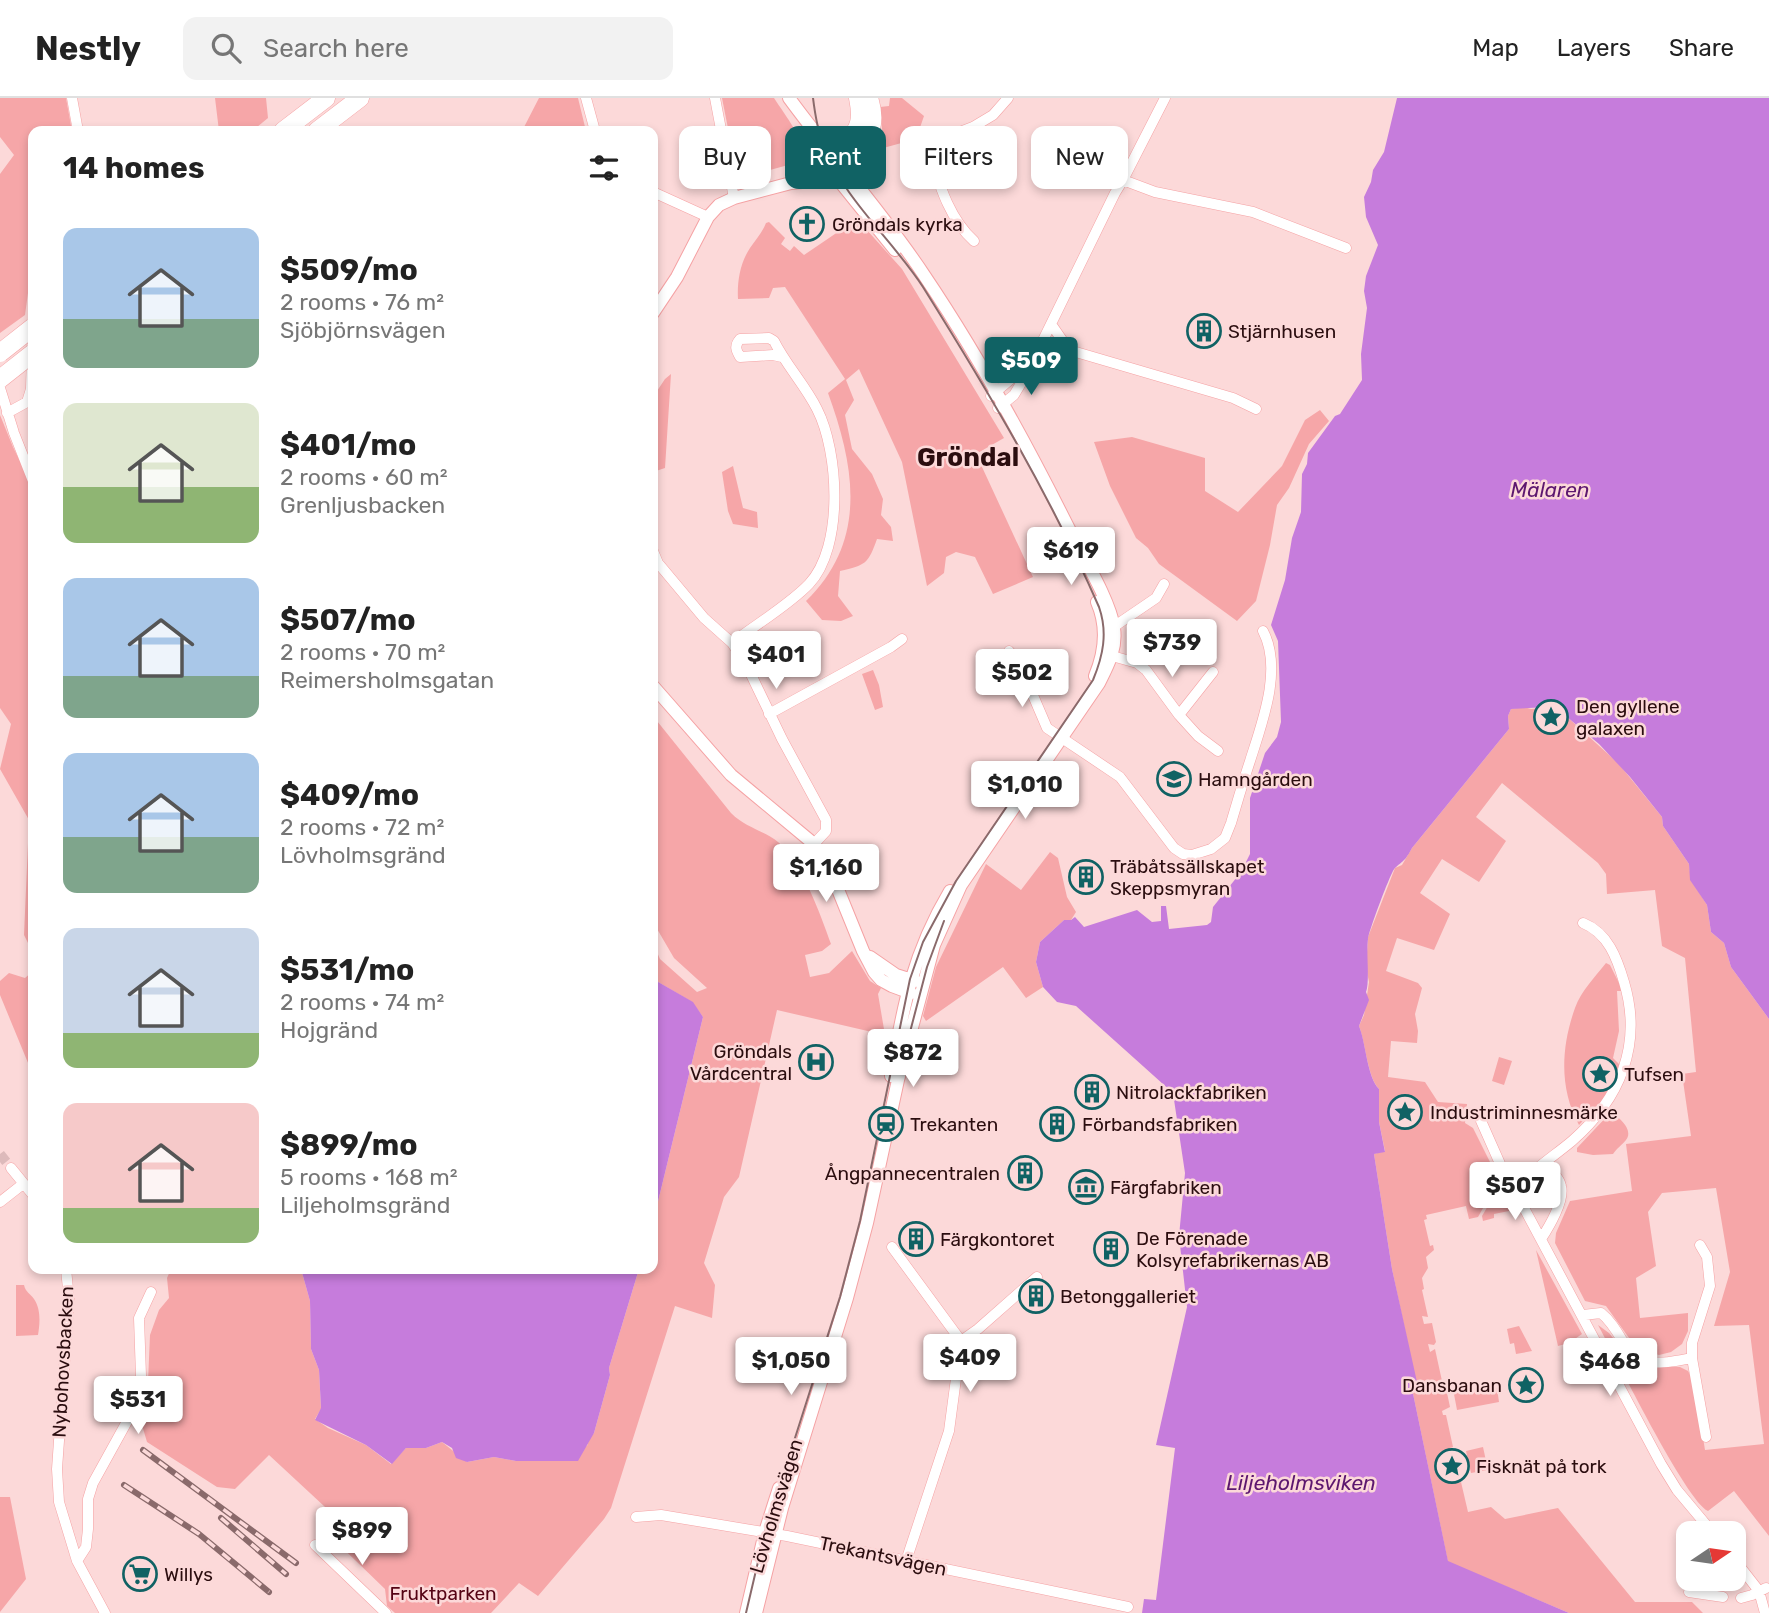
<!DOCTYPE html>
<meta charset="utf-8">
<style>
:root{--surface:#fff;--page:#f2f2f2;--text:#222;--muted:#767676;--line:#e0e0e0;--accent:#106264}
body{margin:0;font-family:Rubik,sans-serif;background:var(--page);color:var(--text);height:100vh;display:flex;flex-direction:column;font-size:26px;white-space:nowrap}
*{box-sizing:border-box;margin:0}
p{font-size:23px;color:var(--muted)}
.icon{flex:none;width:38px;height:38px;fill:none;stroke:currentColor;stroke-width:2;stroke-linecap:round;stroke-linejoin:round}
.map{position:relative;flex:1;overflow:hidden}
.sheet{position:absolute;left:28px;top:28px;width:630px;height:1148px;display:flex;flex-direction:column;background:var(--surface);border-radius:14px;box-shadow:0 4px 10px #0003}
.sheet>*{flex:none}
.guide{position:absolute;left:679px;top:28px;width:665px;height:63px;display:flex;gap:14px}
.needle{width:46px;rotate:77deg}
.buttons{position:absolute;left:1676px;top:1423px;display:grid;gap:14px}
.buttons a{display:grid;place-items:center;width:70px;height:70px;border-radius:14px;background:var(--surface);box-shadow:0 4px 10px #0003;font-size:35px}
.price{position:absolute;translate:-50% -60px;padding:0 16px;border-radius:7px;background:#fff;color:#222;font-size:23px;line-height:46px;filter:drop-shadow(0 2px 4px #0008)}
.price::after{content:'';position:absolute;left:50%;top:42px;width:21px;height:16px;margin-left:-10px;background:inherit;clip-path:polygon(0 0,100% 0,50% 100%)}
.price.selected{background:var(--accent);color:#fff}
ul{padding:0;list-style:none}
li{display:flex;align-items:center;gap:21px;height:175px;padding:0 35px}
li span{display:grid;place-items:center;flex:none;width:196px;height:140px;border-radius:14px;color:#555}
li>.icon{margin-inline-start:auto}
span .icon{width:84px;height:84px;fill:#fffc;stroke-width:1}
li b{font-size:30px}
h2{display:flex;justify-content:space-between;align-items:center;height:84px;padding:0 35px;font-size:30px}
.pill{padding:0 24px;border-radius:14px;background:var(--surface);box-shadow:0 4px 10px #0003;font-size:24px;line-height:63px}
.pill.selected{background:var(--accent);color:#fff}
header{display:flex;align-items:center;gap:42px;box-sizing:border-box;height:98px;padding:0 35px;background:var(--surface);border-bottom:2px solid var(--line)}
header strong{font-size:33px}
nav{display:flex;gap:38px;margin-inline-start:auto;font-size:24px}
.search{width:490px;height:63px;background:var(--page);display:flex;align-items:center;gap:18px;box-sizing:border-box;padding:0 24px;border-radius:14px;color:var(--muted);font-size:26px}
.map>svg:first-child{display:block}
</style>
<header>
<strong>Nestly</strong>
<div class="search"><svg class="icon" aria-label="search" viewBox="0 0 24 24"><circle cx="10" cy="10" r="6"/><path d="M15 15l6 6"/></svg>Search here</div>
<nav><a>Map</a><a>Layers</a><a>Share</a></nav>
</header>
<div class="map">
<svg width="1769" height="1515" viewBox="0 0 1769 1515">
<rect width="100%" height="100%" fill="#fcd9d9"/>
<path fill="#f6a6a8" d="M0 0H66L72 33H33V182L28 195 25 217 0 235V76L14 57 0 39Z
M215 0H266L268 20 252 33H219Z
M539 0H578L586 33H522Z
M722 0H774C787 20 802 38 806 62L738 81Z
M890 0H902L924 18 916 41 876 52 879 44 883 41 880 9 889 8Z
M857 121 902 171 1004 340 976 356 1033 479 993 496 975 459 956 454 946 459 944 475 927 488 902 364 859 271 846 282 854 302 845 317 852 351 872 376 883 401 881 417 891 429 893 443 877 441C868 466 866 467 840 473L838 498 853 518 841 523 822 522 806 503C868 443 855 369 828 295L845 281 785 189 773 190 769 200 738 201C737 184 740 165 750 150 756 141 762 135 766 125L769 124 785 140 781 146 790 153 794 148 804 157Z
M671 276 665 370 653 374V299L665 281Z
M1320 312 1329 323 1309 346 1289 390 1277 407 1270 447 1256 503 1237 523 1159 466 1148 450 1136 440 1110 388 1094 344 1132 339 1205 360V393L1238 414 1282 368 1305 322Z
M0 317 13 349 33 390V855L24 837 29 722 0 671 11 626 0 610Z
M733 368 743 410 757 414 758 430 733 426 728 413 722 374Z
M873 572 879 587 883 609 875 612 862 576Z
M1524 609 1531 611 1548 609 1565 617 1618 665 1662 719 1663 728 1689 766 1691 782 1707 807 1711 834 1724 845 1731 869 1769 921V1438L1734 1393 1708 1413C1686 1403 1615 1258 1598 1227L1609 1235 1632 1263 1645 1269H1680L1688 1273 1694 1284 1705 1352 1764 1346 1749 1227 1714 1228 1730 1174 1716 1090 1662 1095 1648 1114 1656 1168 1636 1180 1640 1220 1688 1215V1233L1682 1246 1671 1254 1659 1257 1637 1251 1606 1208 1585 1203 1555 1145 1556 1135 1570 1103 1632 1093 1626 1046 1691 1038 1682 976 1696 974 1685 860 1662 848 1655 792 1607 796 1606 776 1598 765 1502 685 1476 719 1506 743 1479 784 1442 761 1420 795 1450 816 1434 852 1397 840 1386 873 1418 885 1422 890 1415 916 1418 933 1417 945 1391 943 1388 979 1425 984 1438 1004 1467 1006 1465 1025 1473 1030 1514 1112 1494 1116V1120L1483 1123 1482 1118 1492 1101 1487 1103 1478 1119 1469 1121 1466 1108 1426 1117 1427 1121 1424 1122 1430 1148 1433 1147 1434 1152 1426 1159 1428 1170 1422 1180 1424 1191 1422 1192 1428 1219 1422 1218 1424 1226 1432 1225 1436 1244 1434 1247 1428 1246 1430 1254 1435 1251 1442 1283 1436 1284 1437 1290H1446L1450 1309 1442 1313 1443 1317H1446L1453 1349 1450 1350 1451 1354 1459 1353 1460 1356 1464 1376 1457 1381 1458 1385 1461 1384 1468 1414 1491 1409 1505 1421 1558 1410 1635 1504H1692L1703 1515H1569L1448 1464 1411 1286 1416 1284 1392 1171 1374 1056 1385 1053 1379 1024V991C1367 978 1366 946 1359 928L1364 917 1369 884 1366 869 1368 839 1395 770 1402 767 1412 750 1509 631 1508 618 1511 611Z
M653 618 731 715C746 730 763 732 778 744 801 762 821 818 831 846L822 853 805 857 810 879 829 875 852 853 870 883 881 890 878 896 885 937 777 912 739 1079 724 1099 704 1165 715 1187 712 1220 675 1208 611 1410 604 1421 538 1498 519 1485 491 1515H395L387 1508 385 1491 326 1434 338 1421 269 1357 235 1391 217 1389 147 1344 139 1317 148 1284 150 1237 159 1212 169 1200 167 1180 171 1171H301L310 1203 311 1251 319 1272 321 1311 315 1321 328 1330 366 1347 391 1366 406 1350H426L442 1344 467 1364 494 1359 516 1363 587 1348 590 1339 594 1335 610 1277 609 1270 639 1171H653V1124L703 919 692 904 653 881V845L660 861 697 894 707 890 674 860 653 824Z
M1050 754 1058 760 1067 799 1076 814 1071 822H1064L1040 844 1036 864 1043 889 1026 900 1003 869 926 923 923 918 936 869 986 766 1021 792Z
M1606 865 1610 867 1623 893H1617L1619 933 1613 960 1620 967 1611 993 1579 1027C1559 991 1561 949 1575 910 1581 893 1595 879 1606 865Z
M33 873V977L0 897V883L9 875 25 880Z
M1499 959 1512 963 1504 987 1492 983Z
M1610 1015C1619 1018 1634 1032 1626 1042 1622 1047 1617 1050 1613 1056L1593 1057 1577 1054V1050Z
M1536 1152 1582 1236 1569 1245 1558 1248Z
M16 1187H24C26 1195 30 1195 34 1201 41 1211 40 1225 38 1237L16 1238Z
M1519 1228 1532 1253 1516 1256 1514 1245 1510 1246 1507 1231Z
M1468 1288 1470 1295 1497 1290 1499 1304 1457 1312 1453 1291Z
M1483 1349 1488 1372 1471 1375 1466 1353Z
M0 1399H10L26 1481 0 1514Z"/>
<path fill="#c67cdc" d="M1397 0H1769V921L1731 869 1724 845 1711 834 1707 807 1690 782 1689 766 1663 728 1662 719 1630 679 1599 646 1560 613 1548 609 1511 611 1508 618 1509 631 1412 750C1405 763 1405 761 1395 770 1391 773 1369 833 1368 841 1366 856 1370 883 1366 894L1369 902 1359 928C1366 945 1367 979 1379 991V1024L1385 1054 1374 1056 1392 1171 1417 1284 1411 1286 1448 1463 1569 1515H1142L1144 1501 1156 1502 1175 1350 1156 1347 1187 1209 1179 1138 1185 1075 1173 995 1076 908 1057 904 1043 889 1036 864 1040 844 1064 822H1071L1075 819 1084 829 1137 812 1152 824 1161 823V808H1166L1169 831 1207 827 1211 824 1213 809 1241 774 1250 756V700L1265 655 1277 639 1281 624 1278 543 1271 527 1285 482 1292 440 1301 414 1302 376 1307 366 1308 355 1335 318 1340 316 1362 282 1361 256 1367 210 1364 193 1366 178 1378 147 1366 119 1364 99 1371 84 1373 72 1384 54Z
M653 881 693 904 703 919 653 1124Z
M301 1171H639L609 1270 610 1277 594 1335 578 1363H516L494 1359 467 1364 456 1360 452 1350 442 1344 426 1350H406L392 1366 366 1347 315 1322 321 1310 319 1272 311 1251 310 1203Z"/>
<g fill="none" stroke-linecap="round" stroke-linejoin="round">
<path stroke="#ddbabb" stroke-width="10" stroke-dasharray="10 5" stroke-linecap="butt" d="M0 1056 11 1070"/>
<g stroke="#f5a2a4" stroke-width="11">
<path id="minor" d="M72 0 78 33
M586 0 595 33
M715 0 734 100
M1123 82 1155 94 1253 114 1346 150
M653 94 708 119
M974 143C949 121 939 85 929 54V46L973 29 993 17 1008 0
M1051 226 1069 252
M0 290 14 335 33 383
M991 298 1033 262 1069 252 1233 300 1256 311
M998 310 1014 297 1026 277 1115 95 1123 82 1165 0
M7 315 27 304 31 291 33 227
M653 453 658 465 704 520 732 545 746 566 782 641 826 722V733L814 746
M1109 532 1156 500 1164 486
M732 545C755 527 789 507 809 486 844 449 839 354 817 311 805 287 786 267 774 243L769 240 740 241C734 248 736 252 740 259L773 257 782 259
M1009 553 1020 567 1047 630 1120 679 1174 750 1183 756 1192 757 1211 751 1225 740 1231 725C1237 705 1243 684 1250 663 1262 625 1283 571 1263 533
M1105 556 1137 565 1146 572 1179 617 1198 638 1218 653
M769 616 891 549 902 541
M1179 617 1213 574
M1478 1016 1509 1086 1515 1093 1661 1366 1677 1392 1713 1435
M11 1070 33 1097
M1515 1093C1530 1073 1553 1059 1572 1043 1620 1001 1643 947 1624 884 1617 860 1608 835 1583 825
M0 1104 23 1086
M1541 1141C1549 1129 1565 1102 1561 1088 1559 1078 1549 1072 1542 1067
M1700 1147 1707 1159 1710 1188 1692 1245V1260L1706 1339
M892 1149 961 1243 949 1333 906 1463
M66 1171 69 1201 57 1371 59 1404 77 1463 105 1515
M1583 1217 1601 1215C1610 1222 1616 1232 1622 1242 1643 1271 1660 1266 1692 1260
M961 1243 978 1231 1037 1179
M636 1419 661 1417 787 1438 1128 1509
M315 1447 386 1515
M1734 1461 1759 1493 1765 1515
M77 1463 86 1449 88 1431V1401L93 1385 135 1309 141 1278 139 1220 151 1194
M1689 1494 1723 1499
M1741 1500 1752 1497 1766 1490"/>
</g>
<g stroke="#f5a2a4" stroke-width="14">
<path id="tertiary" d="M809 39 824 64 895 152
M794 83 829 60
M653 215 677 179 708 119 719 107 734 100 791 85 813 83 837 70
M1095 578C1105 554 1108 529 1097 504
M653 588 731 677 814 746 828 767 863 853 874 874 881 882 892 888 911 895
M870 859 896 877 915 883
M891 978C903 908 913 855 950 793
M746 1515 765 1434 779 1390
M756 1515 782 1410 847 1200 867 1125 898 982 934 847 961 787 1099 585C1108 567 1117 551 1114 530 1110 502 1082 457 1068 429 1025 343 978 257 924 177 883 115 833 60 789 0"/>
</g>
<g stroke="#f5a2a4" stroke-width="19">
<path id="motorway" d="M283 33 326 0
M317 33 360 0
M846 45C861 30 862 20 858 0
M853 58C871 40 877 25 869 0"/>
</g>
<use href="#minor" stroke="#fff" stroke-width="10"/>
<use href="#tertiary" stroke="#fff" stroke-width="12"/>
<use href="#motorway" stroke="#fff" stroke-width="18"/>
<path stroke="#8a6a6b" stroke-width="2" d="M904 957 927 869 944 823
M746 1515 765 1434 840 1199 860 1123 910 881 923 844 956 783 1093 582C1103 558 1108 535 1099 509 1050 397 988 293 923 189 892 141 843 101 823 46 817 31 815 16 813 0"/>
<g stroke="#8a6a6b" stroke-width="6">
<path id="rail" d="M143 1352 296 1465
M124 1387 199 1436 269 1494
M221 1420 286 1476"/>
</g>
<use href="#rail" stroke="#fcd9d9" stroke-width="3.5" stroke-dasharray="10" stroke-linecap="butt"/>
<g stroke="#f5a2a4" stroke-width="19" stroke-linecap="butt">
<path id="motorway-bridge" d="M0 255 33 229
M0 281 33 255"/>
</g>
<use href="#motorway-bridge" stroke="#fff" stroke-width="18"/>
</g>
<defs>
<g id="church-ring" transform="scale(1.75)"><circle r="9.5" fill="#fcd9d9" stroke="#106264" stroke-width="1.5"/><path d="M-1.2-6h2.4v3.5h3.3v2.4h-3.3V6h-2.4V-.1h-3.3v-2.4h3.3Z" fill="#106264"/></g>
<g id="building-ring" transform="scale(1.75)"><circle r="9.5" fill="#fcd9d9" stroke="#106264" stroke-width="1.5"/><path d="M-4-6H4V6H1V3H-1V6H-4ZM-2.5-4.3h1.7v1.8h-1.7ZM.8-4.3h1.7v1.8H.8ZM-2.5-1h1.7V.8h-1.7ZM.8-1h1.7V.8H.8Z" fill="#106264"/></g>
<g id="sight-ring" transform="scale(1.75)"><circle r="9.5" fill="#fcd9d9" stroke="#106264" stroke-width="1.5"/><path d="M0-6L1.8-2.2L6-1.7L2.9 1.2L3.7 5.4L0 3.3L-3.7 5.4L-2.9 1.2L-6-1.7L-1.8-2.2Z" fill="#106264"/></g>
<g id="school-ring" transform="scale(1.75)"><circle r="9.5" fill="#fcd9d9" stroke="#106264" stroke-width="1.5"/><path d="M0-5L7-2L0 1L-7-2ZM-4 1L0 2.5L4 1V4Q0 6-4 4Z" fill="#106264"/></g>
<g id="hospital-ring" transform="scale(1.75)"><circle r="9.5" fill="#fcd9d9" stroke="#106264" stroke-width="1.5"/><path d="M-5-5h3v3.5h4V-5h3V5h-3V1.5h-4V5h-3Z" fill="#106264"/></g>
<g id="station-ring" transform="scale(1.75)"><circle r="9.5" fill="#fcd9d9" stroke="#106264" stroke-width="1.5"/><path d="M-3-6H3Q5-6 5-4V2Q5 4 3 4L4.5 6H3L1.5 4h-3L-3 6H-4.5L-3 4Q-5 4-5 2V-4Q-5-6-3-6ZM-3.5-4v3h7v-3ZM-3.5 1v1.5H-2V1ZM2 1v1.5H3.5V1Z" fill="#106264"/></g>
<g id="museum-ring" transform="scale(1.75)"><circle r="9.5" fill="#fcd9d9" stroke="#106264" stroke-width="1.5"/><path d="M0-6L6-3V-2H-6V-3ZM-5-1h2V3h-2ZM-1-1h2V3h-2ZM3-1h2V3H3ZM-6 4H6V6H-6Z" fill="#106264"/></g>
<g id="supermarket-ring" transform="scale(1.75)"><circle r="9.5" fill="#fcd9d9" stroke="#106264" stroke-width="1.5"/><path d="M-6-5.5h2.5l.6 2H6L4.5 2H-2.5L-4.4-4H-6ZM-1.5 3.2a1.3 1.3 0 1 0 .1 0ZM3 3.2a1.3 1.3 0 1 0 .1 0Z" fill="#106264"/></g>
</defs>
<g fill-rule="evenodd">
<use href="#church-ring" x="807" y="126"/>
<use href="#building-ring" x="1204" y="233"/>
<use href="#sight-ring" x="1551" y="619"/>
<use href="#school-ring" x="1174" y="681"/>
<use href="#building-ring" x="1086" y="779"/>
<use href="#hospital-ring" x="816" y="964"/>
<use href="#sight-ring" x="1600" y="976"/>
<use href="#building-ring" x="1092" y="994"/>
<use href="#sight-ring" x="1405" y="1014"/>
<use href="#station-ring" x="886" y="1026"/>
<use href="#building-ring" x="1057" y="1026"/>
<use href="#building-ring" x="1025" y="1075"/>
<use href="#museum-ring" x="1086" y="1089"/>
<use href="#building-ring" x="916" y="1141"/>
<use href="#building-ring" x="1111" y="1151"/>
<use href="#building-ring" x="1036" y="1198"/>
<use href="#sight-ring" x="1526" y="1287"/>
<use href="#sight-ring" x="1452" y="1368"/>
<use href="#supermarket-ring" x="140" y="1476"/>
</g>
<g text-anchor="middle" dominant-baseline="central" stroke-width="5" stroke-linejoin="round" paint-order="stroke">
<g font-size="19" fill="#2b0d0f" stroke="#fcd9d9" text-anchor="start">
<text x="832" y="126">Gröndals kyrka</text>
<text x="1228" y="233">Stjärnhusen</text>
<text x="1576" y="608">Den gyllene<tspan x="1576" dy="22">galaxen</tspan></text>
<text x="1198" y="681">Hamngården</text>
<text x="1110" y="768">Träbåtssällskapet<tspan x="1110" dy="22">Skeppsmyran</tspan></text>
<text x="792" y="953" text-anchor="end">Gröndals<tspan x="792" dy="22">Vårdcentral</tspan></text>
<text x="1624" y="976">Tufsen</text>
<text x="1116" y="994">Nitrolackfabriken</text>
<text x="1430" y="1014">Industriminnesmärke</text>
<text x="910" y="1026">Trekanten</text>
<text x="1082" y="1026">Förbandsfabriken</text>
<text x="1000" y="1075" text-anchor="end">Ångpannecentralen</text>
<text x="1110" y="1089">Färgfabriken</text>
<text x="1136" y="1140">De Förenade<tspan x="1136" dy="22">Kolsyrefabrikernas AB</tspan></text>
<text x="940" y="1141">Färgkontoret</text>
<text x="1060" y="1198">Betonggalleriet</text>
<text x="1502" y="1287" text-anchor="end">Dansbanan</text>
<text x="1476" y="1368">Fisknät på tork</text>
<text x="164" y="1476">Willys</text>
</g>
<g font-size="19" fill="#2b0d0f" stroke="#fcd9d9">
<text transform="translate(63 1264) rotate(-87)">Nybohovsbacken</text>
<text transform="translate(776 1408) rotate(-73)">Lövholmsvägen</text>
<text transform="translate(883 1458) rotate(12)">Trekantsvägen</text>
</g>
<g font-size="19" fill="#550314" stroke="#fcd9d9">
<text x="443" y="1495">Fruktparken</text>
</g>
<g font-size="21" font-style="italic" fill="#5d176f" stroke="#fcd9d9">
<text x="1550" y="391">Mälaren</text>
<text x="1301" y="1384">Liljeholmsviken</text>
</g>
<g font-size="26" font-weight="bold" fill="#2b0d0f" stroke="#fcd9d9">
<text x="968" y="359">Gröndal</text>
</g>
</g>
</svg>
<div class="buttons">
<a><svg class="needle" viewBox="-14 -14 28 28"><path d="M0-13l5 13h-10z" fill="#e53935"/><path d="M0 13l5-13h-10z" fill="#767676"/></svg></a>
</div>
<b class="price selected" style="left:1031px;top:299px">$509</b>
<b class="price" style="left:1071px;top:489px">$619</b>
<b class="price" style="left:1172px;top:581px">$739</b>
<b class="price" style="left:776px;top:593px">$401</b>
<b class="price" style="left:1022px;top:611px">$502</b>
<b class="price" style="left:1025px;top:723px">$1,010</b>
<b class="price" style="left:826px;top:806px">$1,160</b>
<b class="price" style="left:913px;top:991px">$872</b>
<b class="price" style="left:1515px;top:1124px">$507</b>
<b class="price" style="left:970px;top:1296px">$409</b>
<b class="price" style="left:791px;top:1299px">$1,050</b>
<b class="price" style="left:1610px;top:1300px">$468</b>
<b class="price" style="left:138px;top:1338px">$531</b>
<b class="price" style="left:362px;top:1469px">$899</b>
<div class="guide">
<a class="pill">Buy</a>
<a class="pill selected">Rent</a>
<a class="pill">Filters</a>
<a class="pill">New</a>
</div>
<section class="sheet">
<h2>14 homes<svg class="icon" aria-label="filters" viewBox="0 0 24 24"><path d="M4 7h16M4 17h16"/><circle cx="9" cy="7" r="2"/><circle cx="15" cy="17" r="2"/></svg></h2>
<ul>
<li><span style="background:linear-gradient(#a9c7e8 65%,#7fa58c 0)"><svg class="icon" aria-label="home" viewBox="0 0 24 24"><path d="M3 11l9-7 9 7M6 9v11h12V9"/></svg></span><div><b>$509/mo</b><p>2 rooms · 76 m²</p><p>Sjöbjörnsvägen</p></div></li>
<li><span style="background:linear-gradient(#dfe7d0 60%,#8fb573 0)"><svg class="icon" aria-label="home" viewBox="0 0 24 24"><path d="M3 11l9-7 9 7M6 9v11h12V9"/></svg></span><div><b>$401/mo</b><p>2 rooms · 60 m²</p><p>Grenljusbacken</p></div></li>
<li><span style="background:linear-gradient(#a9c7e8 70%,#7fa58c 0)"><svg class="icon" aria-label="home" viewBox="0 0 24 24"><path d="M3 11l9-7 9 7M6 9v11h12V9"/></svg></span><div><b>$507/mo</b><p>2 rooms · 70 m²</p><p>Reimersholmsgatan</p></div></li>
<li><span style="background:linear-gradient(#a9c7e8 60%,#7fa58c 0)"><svg class="icon" aria-label="home" viewBox="0 0 24 24"><path d="M3 11l9-7 9 7M6 9v11h12V9"/></svg></span><div><b>$409/mo</b><p>2 rooms · 72 m²</p><p>Lövholmsgränd</p></div></li>
<li><span style="background:linear-gradient(#c9d6e8 75%,#8fb573 0)"><svg class="icon" aria-label="home" viewBox="0 0 24 24"><path d="M3 11l9-7 9 7M6 9v11h12V9"/></svg></span><div><b>$531/mo</b><p>2 rooms · 74 m²</p><p>Hojgränd</p></div></li>
<li><span style="background:linear-gradient(#f6c9c9 75%,#8fb573 0)"><svg class="icon" aria-label="home" viewBox="0 0 24 24"><path d="M3 11l9-7 9 7M6 9v11h12V9"/></svg></span><div><b>$899/mo</b><p>5 rooms · 168 m²</p><p>Liljeholmsgränd</p></div></li>
</ul>
</section>
</div>
